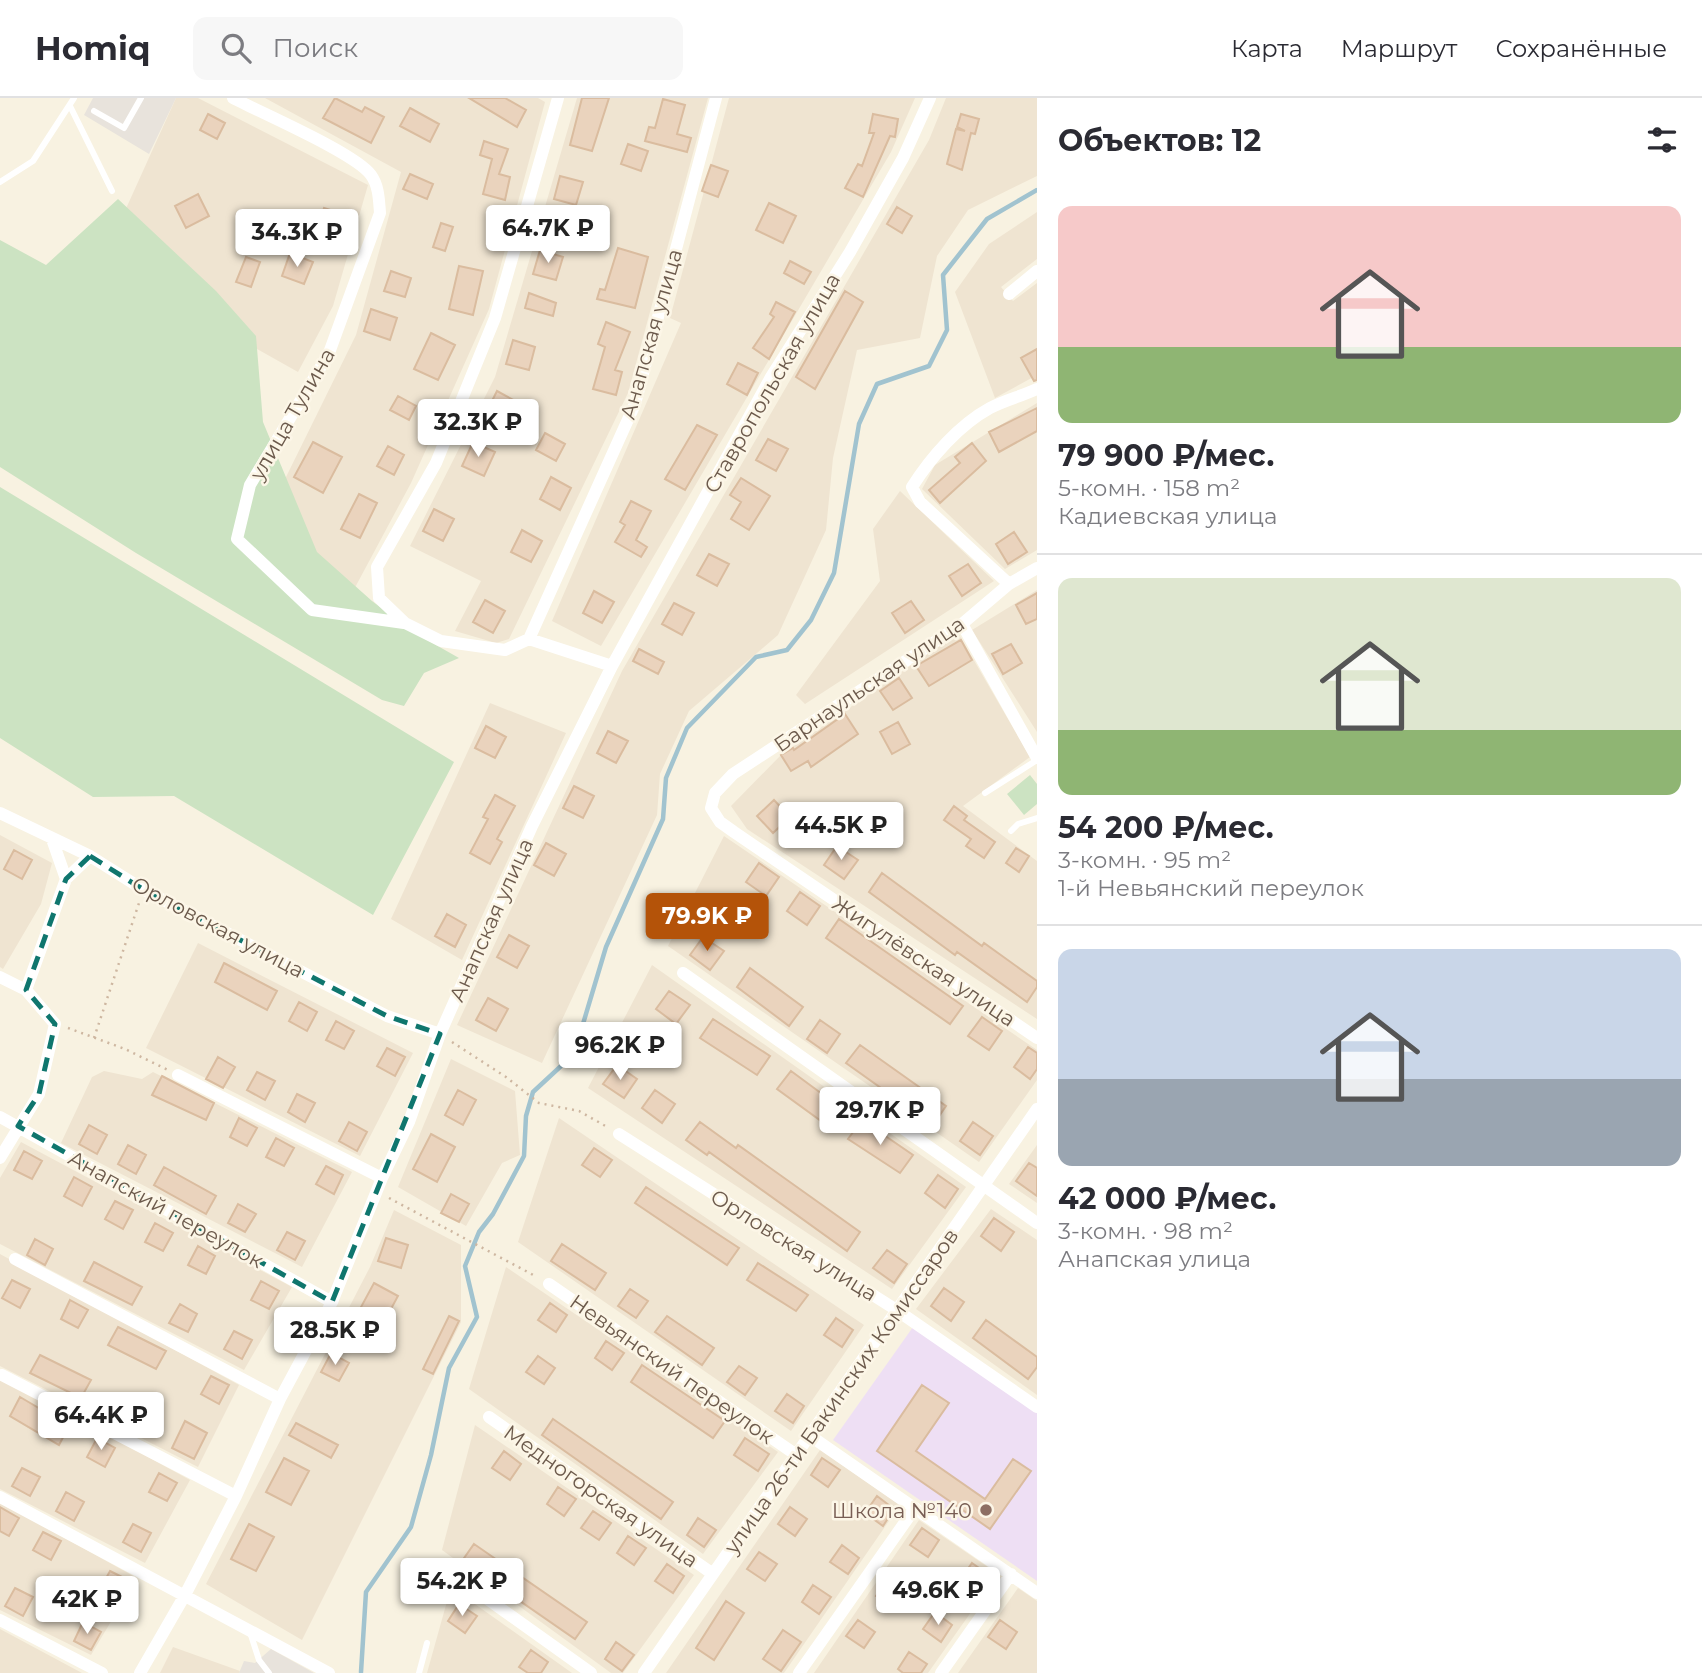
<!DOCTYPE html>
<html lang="ru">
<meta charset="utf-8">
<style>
:root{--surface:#fff;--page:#f7f7f7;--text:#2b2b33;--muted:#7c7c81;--line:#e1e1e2;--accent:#b45309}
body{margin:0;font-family:Montserrat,sans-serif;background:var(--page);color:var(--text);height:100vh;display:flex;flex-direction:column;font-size:26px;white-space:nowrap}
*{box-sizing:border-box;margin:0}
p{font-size:23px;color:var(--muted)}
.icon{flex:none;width:38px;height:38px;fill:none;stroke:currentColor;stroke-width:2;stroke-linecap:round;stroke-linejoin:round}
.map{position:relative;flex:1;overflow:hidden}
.drawer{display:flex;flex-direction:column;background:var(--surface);width:665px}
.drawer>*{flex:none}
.price{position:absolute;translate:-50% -60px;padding:0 16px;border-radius:7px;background:#fff;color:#222;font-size:23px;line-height:46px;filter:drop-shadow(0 2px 4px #0008)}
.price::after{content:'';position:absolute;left:50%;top:42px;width:21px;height:16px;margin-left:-10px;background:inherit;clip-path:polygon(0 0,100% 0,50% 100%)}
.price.current{background:var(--accent);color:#fff}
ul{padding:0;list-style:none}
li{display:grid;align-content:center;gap:14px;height:371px;padding:0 21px}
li+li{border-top:2px solid var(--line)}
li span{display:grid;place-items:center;height:217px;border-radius:14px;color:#555}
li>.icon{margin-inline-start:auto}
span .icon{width:126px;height:126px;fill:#fffc;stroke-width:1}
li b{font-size:30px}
h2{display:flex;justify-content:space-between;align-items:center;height:84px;padding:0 21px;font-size:30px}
header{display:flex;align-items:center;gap:42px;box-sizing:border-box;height:98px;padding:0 35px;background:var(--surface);border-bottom:2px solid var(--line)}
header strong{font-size:33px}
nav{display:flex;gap:38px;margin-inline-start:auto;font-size:24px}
.search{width:490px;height:63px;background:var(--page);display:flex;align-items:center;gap:18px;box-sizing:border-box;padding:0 24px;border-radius:14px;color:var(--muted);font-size:26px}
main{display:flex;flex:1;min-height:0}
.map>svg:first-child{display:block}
</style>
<header>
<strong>Homiq</strong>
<div class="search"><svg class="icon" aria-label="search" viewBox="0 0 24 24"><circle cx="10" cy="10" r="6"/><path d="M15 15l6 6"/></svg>Поиск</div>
<nav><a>Карта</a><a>Маршрут</a><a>Сохранённые</a></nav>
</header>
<main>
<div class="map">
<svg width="1037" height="1575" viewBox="0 0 1037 1575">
<rect width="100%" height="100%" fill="#f8f2e1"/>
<path fill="#efe4d1" d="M176 0H198L368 87 333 208 298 274 229 235 124 115Z
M265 0H538L545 4 489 211 411 385 351 497 253 446 356 237 401 74Z
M577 0H708L628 295 509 541 496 545 455 533 481 483 410 448 495 279Z
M729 0H915L891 54 601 548 552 523 681 225 670 220Z
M946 0H1037V78L968 112 937 158 920 240 857 252 833 360 826 432 778 537 689 613 660 676 657 717 542 965 457 927 622 573 929 42Z
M1037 114V161L1001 189 1013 203 1037 185V277L995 300 955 194 989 146Z
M1037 305V452L1005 471 922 391 935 367Z
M900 393 994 483 805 606 796 597 880 483 873 431Z
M1037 492V634L972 532Z
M958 535 1030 659 963 708 1037 763V921L747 731 731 708 781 657Z
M490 605 566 635 462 862 391 821Z
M0 737 52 765 41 806 3 871 0 869Z
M724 738 1037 952V982L979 1064 668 848Z
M198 845 413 955 360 1058 146 950Z
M652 867 966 1089 892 1191 588 990Z
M451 961 515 993 520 1057 502 1065 466 1128 398 1089Z
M104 973 142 981 153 974 352 1074 302 1169 61 1045 92 979Z
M559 1020 864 1227 791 1333 518 1144Z
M21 1044 292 1189 244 1272 0 1146V1080Z
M1037 1047V1105L1009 1086Z
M991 1111 1037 1142V1297L916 1211Z
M394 1112 461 1147V1224L302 1542 206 1486 370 1169Z
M0 1156 239 1287 198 1369 0 1268Z
M506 1169 778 1354 703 1456 469 1291Z
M0 1278 190 1382 145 1465 0 1391Z
M475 1327 694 1477 623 1575H611L442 1452Z
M820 1352 900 1407 784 1575H666Z
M0 1404 137 1480 91 1557 0 1512Z
M919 1422 998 1476 928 1575H814Z
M451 1489 572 1575H427Z
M1018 1490 1037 1503V1575H958Z
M0 1531 82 1575H0Z
M173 1549 240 1573 239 1575H160Z"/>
<path fill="#e8e3dc" d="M93 0H176L149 56 84 17Z
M271 1551 314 1575H239L244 1563 255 1565Z"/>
<path fill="#eedff4" d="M913 1229 1037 1315V1483L833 1342Z"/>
<path fill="#cce3c2" d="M118 101 216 193 256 238 263 324 317 454 372 503 413 534 459 560 424 575 404 608 382 602 136 455 0 369V142L46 167Z
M0 389 454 664 373 817 174 698 93 699 0 640Z
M1030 677 1037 686V706L1024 717 1007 696Z"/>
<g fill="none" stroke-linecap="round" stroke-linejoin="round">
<path stroke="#a1c3cf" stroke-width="4.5" d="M361 1574 366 1494 411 1429 431 1357 449 1270 477 1219 465 1168 479 1134 493 1116 524 1058 526 1018 533 994 574 956 606 849 663 721 666 680 687 630 756 559 787 552 811 522 834 475 859 326 877 286 929 268 947 232 943 177 987 121 1037 92"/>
</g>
<path fill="#ead3bd" stroke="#dabc9f" stroke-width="2" d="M335 0 362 14 365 9 384 19 371 45 323 20Z
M469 0H505L526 12 517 29Z
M582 0H609L592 53 570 47Z
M663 1 685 7 677 36 691 40 687 54 645 43 649 29 655 30Z
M410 10 439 26 430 44 400 28Z
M208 16 225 25 217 41 200 32Z
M873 16 898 21 895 39 890 38 863 99 845 90 858 66 862 68 874 35H869Z
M961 16 979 21 975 36 971 35 962 72 947 66 956 31 965 33 957 29Z
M484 43 508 51 499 76 510 79 505 102 483 96 492 61 480 57Z
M628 46 648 53 641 73 621 66Z
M711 67 728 73 718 99 702 93Z
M410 76 433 86 427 101 403 91Z
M560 78 583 84 576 107 554 101Z
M198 96 209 118 186 130 175 108Z
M769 105 796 118 783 145 756 132Z
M897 109 912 118 902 135 887 126Z
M324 110 343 116 337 136 318 130Z
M441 125 453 129 445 153 433 149Z
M618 150 648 159 635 210 597 201 600 191 605 192Z
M540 152 563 159 556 182 533 176Z
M290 155 313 164 304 186 282 178Z
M246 159 260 164 251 189 236 184Z
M790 163 811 174 804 186 784 175Z
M459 168 483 173 473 217 449 211Z
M391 173 411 180 405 199 384 193Z
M845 193 863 204 815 291 796 279Z
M529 195 556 205 553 218 525 210Z
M776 204 795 214 769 261 753 250 774 219 770 216Z
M371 211 397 220 390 242 364 233Z
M606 224 630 234 615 272 622 274 616 297 593 291 605 249 598 246Z
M431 235 455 247 438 282 414 271Z
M513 242 535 249 529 272 506 266Z
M1037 251V282L1034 283 1021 260Z
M738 265 758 275 747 297 727 286Z
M497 293 517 304 506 326 486 315Z
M398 298 416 308 409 322 390 312Z
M1037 310V333L999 354 989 334Z
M697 327 717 337 685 392 665 381Z
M545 335 565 346 556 363 536 352Z
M768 341 788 351 776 373 756 362Z
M313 344 342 359 323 395 294 379Z
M473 344 495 354 484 378 462 368Z
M972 345 986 363 940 405 929 392 960 365 955 359Z
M388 348 404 357 394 377 377 368Z
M551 379 571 390 560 412 540 401Z
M741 380 770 398 749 432 731 421 741 404 730 397Z
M359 396 377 405 360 440 341 431Z
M631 403 651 413 636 442 647 449 641 459 615 444 625 427 620 424Z
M434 411 454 421 443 443 423 433Z
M522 432 542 443 531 464 511 454Z
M1014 434 1027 454 1008 466 996 446Z
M709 456 729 466 717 488 697 477Z
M968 466 981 485 962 498 949 478Z
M594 493 614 504 602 525 583 515Z
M1037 495V521L1026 526 1016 507Z
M485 502 505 513 493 535 473 524Z
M911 503 924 522 905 535 892 515Z
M674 505 694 515 682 537 662 526Z
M961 542 972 562 929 588 916 568Z
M1011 546 1022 565 1003 576 992 556Z
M639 551 664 564 658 576 633 563Z
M899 580 912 600 893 612 880 593Z
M845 616 858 636 811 669 808 663 791 673 781 657 793 650 794 652Z
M898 624 910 646 892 656 880 634Z
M486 628 506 639 495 660 475 650Z
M608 633 628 643 616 665 597 655Z
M574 688 594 698 583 720 563 710Z
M495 697 515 708 497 741 502 744 490 766 470 755 488 721 483 719Z
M774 702 790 719 773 735 757 718Z
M954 708 967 718 964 722 995 744 984 760 966 748 971 741 944 722Z
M546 745 566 756 554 778 534 767Z
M837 748 858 762 844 781 824 767Z
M1016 750 1029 758 1019 774 1006 765Z
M14 752 32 762 22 781 4 771Z
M759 765 779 779 766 798 746 784Z
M882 775 982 848 984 845 1037 883V889L1027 904 957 854 955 857 869 794Z
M800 794 820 808 807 827 787 813Z
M447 816 466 827 455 849 435 838Z
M839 821 963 908 950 926 826 840Z
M509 837 529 848 517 870 497 859Z
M703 839 724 853 710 872 690 857Z
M224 865 277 893 267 912 215 884Z
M750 870 803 909 789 928 737 889Z
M669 893 690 907 676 926 656 911Z
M488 900 508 911 496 933 476 922Z
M299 904 317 914 307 933 289 923Z
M982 919 1002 933 989 952 968 938Z
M713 921 770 958 757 977 700 940Z
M820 922 840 936 827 955 807 941Z
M336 923 354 933 344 951 326 942Z
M860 947 946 1008 933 1027 846 965Z
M1028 949 1037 955V971L1030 981 1014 969Z
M387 950 405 959 395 978 377 968Z
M218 959 235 969 223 990 206 981Z
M617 967 637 981 624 1000 603 986Z
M791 973 841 1010 828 1028 777 991Z
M257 974 275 983 265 1002 247 992Z
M162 978 214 1005 206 1022 152 997Z
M458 992 476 1002 463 1027 445 1017Z
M655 992 675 1006 662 1025 642 1010Z
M297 996 315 1005 305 1024 288 1014Z
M239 1020 257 1030 247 1048 230 1039Z
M862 1022 913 1057 900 1075 848 1041Z
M349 1024 367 1034 357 1053 339 1043Z
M700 1024 736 1050 738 1047 860 1134 847 1153 709 1054 707 1057 686 1042Z
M973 1024 993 1038 980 1057 960 1043Z
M89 1027 107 1037 97 1056 79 1046Z
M431 1036 455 1049 437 1084 413 1071Z
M276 1040 294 1050 284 1068 266 1059Z
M128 1047 146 1057 136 1076 118 1066Z
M594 1050 612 1062 600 1079 582 1067Z
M24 1053 42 1063 32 1081 14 1072Z
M1029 1065 1037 1070V1098L1016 1083Z
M326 1068 343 1077 334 1096 316 1086Z
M164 1069 216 1098 206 1116 154 1087Z
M938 1077 958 1091 945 1110 925 1095Z
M74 1079 92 1089 82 1108 64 1098Z
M646 1089 739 1150 727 1167 635 1105Z
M451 1096 469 1106 459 1124 441 1115Z
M115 1103 133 1112 123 1131 105 1121Z
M238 1106 256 1116 245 1134 228 1125Z
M994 1120 1014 1134 1001 1153 981 1138Z
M155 1125 173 1135 163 1153 145 1144Z
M287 1134 305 1143 295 1162 277 1152Z
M386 1140 408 1147 401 1170 378 1163Z
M35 1141 53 1151 45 1167 27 1157Z
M562 1146 606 1175 595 1192 551 1163Z
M198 1148 215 1158 206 1176 188 1167Z
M887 1152 907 1166 894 1185 873 1170Z
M94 1164 142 1189 132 1207 84 1183Z
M758 1165 808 1197 796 1213 747 1182Z
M12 1182 30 1191 20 1210 2 1200Z
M261 1183 279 1193 269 1211 251 1202Z
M374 1185 398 1198 378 1235 354 1222Z
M944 1190 964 1204 951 1223 931 1208Z
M630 1191 648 1203 636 1220 618 1208Z
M70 1202 88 1212 78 1230 61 1221Z
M550 1205 567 1217 556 1234 538 1222Z
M180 1206 197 1216 188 1234 169 1225Z
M449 1218 459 1223 433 1276 423 1271Z
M667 1218 714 1250 702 1267 655 1234Z
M836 1220 853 1232 842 1249 824 1237Z
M986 1222 1037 1259V1269L1028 1281 973 1240Z
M118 1229 166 1253 156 1271 108 1247Z
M234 1233 252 1242 242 1261 224 1251Z
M606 1243 624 1255 612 1272 595 1260Z
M331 1255 349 1265 339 1283 321 1274Z
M40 1257 91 1282 81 1300 30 1275Z
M538 1258 555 1270 544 1286 526 1274Z
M642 1267 725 1323 713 1340 631 1284Z
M739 1268 757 1280 745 1297 727 1284Z
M211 1278 229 1287 219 1306 201 1296Z
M922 1287 949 1305 916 1353 985 1401 1013 1361 1031 1373 990 1431 877 1353Z
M787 1296 804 1308 793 1325 775 1313Z
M20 1299 69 1328 59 1347 10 1318Z
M553 1321 673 1404 661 1421 542 1337Z
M185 1323 207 1335 194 1361 172 1350Z
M296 1325 338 1347 331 1360 289 1337Z
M97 1340 115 1350 105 1369 87 1359Z
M745 1340 769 1356 758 1373 734 1357Z
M504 1353 521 1366 510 1382 492 1370Z
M284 1360 309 1373 291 1407 266 1394Z
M822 1360 840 1372 828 1389 811 1377Z
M22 1370 40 1379 30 1398 12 1388Z
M159 1375 177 1385 167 1403 149 1394Z
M558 1389 576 1401 564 1418 547 1406Z
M66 1394 84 1404 74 1423 56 1413Z
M877 1398 894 1411 883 1428 865 1415Z
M0 1409 19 1420 9 1438 0 1433Z
M790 1409 807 1421 795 1438 778 1426Z
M593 1413 611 1425 599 1442 581 1430Z
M698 1420 716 1432 704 1449 687 1437Z
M133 1426 151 1435 141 1454 123 1444Z
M249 1426 274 1439 256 1473 231 1461Z
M922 1430 939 1442 928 1459 910 1447Z
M43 1434 61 1443 51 1462 33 1452Z
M628 1438 646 1450 634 1467 617 1455Z
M474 1446 587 1524 575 1541 462 1463Z
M842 1447 859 1460 848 1476 830 1464Z
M759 1454 777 1466 765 1483 747 1471Z
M972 1465 989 1477 978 1494 960 1482Z
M667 1466 684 1478 673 1495 655 1483Z
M110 1473 128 1482 118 1501 100 1491Z
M888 1481 905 1493 894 1510 876 1498Z
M813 1487 831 1499 819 1516 802 1504Z
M15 1490 33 1499 23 1518 5 1508Z
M726 1503 744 1515 714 1562 696 1550Z
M459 1506 477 1518 465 1535 448 1523Z
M935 1514 952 1527 941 1544 923 1531Z
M858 1522 875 1534 864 1550 846 1538Z
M1000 1522 1017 1534 1006 1551 988 1539Z
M83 1524 101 1534 91 1552 74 1543Z
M783 1532 801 1544 781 1573 763 1561Z
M616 1544 634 1557 622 1573 605 1561Z
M531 1552 548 1564 541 1575H528L519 1569Z
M909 1554 927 1566 921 1575H903L898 1571Z"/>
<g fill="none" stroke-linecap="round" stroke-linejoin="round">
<path stroke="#ceb7a1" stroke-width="2.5" stroke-dasharray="2 5" stroke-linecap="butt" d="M68 930 125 951 168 972
M94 940 139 805
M452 944 506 979 539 1005 579 1013 609 1030
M389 1100 537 1179"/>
<path stroke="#fff" stroke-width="6" d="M70 8 112 93
M94 13 124 30 141 0
M0 84 33 63 74 0
M985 695 1037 662
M1011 733 1018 726 1037 720
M250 1534 259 1562 269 1575
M419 1575 427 1545"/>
<path stroke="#fff" stroke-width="12" d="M233 0C261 15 355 55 371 77 379 88 379 103 380 115L329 255 250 387 237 441 312 512 404 525
M558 0 495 220 436 365 377 469 379 500 405 525 441 543 505 552 529 541 612 568
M1009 196 1037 173
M1037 470 1009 486 962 526 733 676 715 695 711 710 720 724 734 734 1037 940
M1009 486 920 404 912 389C931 359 959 327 990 310 1005 302 1022 298 1037 291
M962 526 1037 660
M529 541 635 306 716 0
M0 715 90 758 144 792 387 918 440 936
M66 781 90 758
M683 875 1037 1125
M0 879 26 892 55 926 39 996 0 1060
M26 892 66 781 52 741
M178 977 382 1080
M0 1019 332 1204
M619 1036 895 1211 1037 1309
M15 1161 280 1301
M549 1186 795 1356
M2 1277 236 1398
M489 1319 713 1476
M809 1337 1037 1495
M0 1399 329 1575
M451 1475 591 1575
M0 1522 102 1575
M140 1575 185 1497 236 1398 280 1301 332 1204 382 1080 409 1024 440 936 532 728 612 568 771 279 850 154 903 60 930 0
M644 1575 1037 1011
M799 1575 915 1410
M941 1575 1011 1476"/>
</g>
<path fill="none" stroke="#0f766e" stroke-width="5" stroke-dasharray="14 9" stroke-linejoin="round" d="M90 758 144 792 387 918 440 936 332 1204 18 1028 39 996 55 926 26 892 66 781Z"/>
<circle fill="#8d6e63" stroke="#fcf6e7" stroke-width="2.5" cx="986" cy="1412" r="7"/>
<g text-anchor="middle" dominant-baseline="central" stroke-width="5" stroke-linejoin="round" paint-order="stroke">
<g font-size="21" fill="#6c5a4c" stroke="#fcf6e7">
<text transform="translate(651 236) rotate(-74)">Анапская улица</text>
<text transform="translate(772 285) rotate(-60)">Ставропольская улица</text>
<text transform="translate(292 316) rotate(-60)">улица Тулина</text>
<text transform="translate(869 586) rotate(-34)">Барнаульская улица</text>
<text transform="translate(491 822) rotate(-66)">Анапская улица</text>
<text transform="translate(218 829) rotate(28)">Орловская улица</text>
<text transform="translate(924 863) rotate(34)">Жигулёвская улица</text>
<text transform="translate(166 1111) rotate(29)">Анапский переулок</text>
<text transform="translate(794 1147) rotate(32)">Орловская улица</text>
<text transform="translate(672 1271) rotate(35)">Невьянский переулок</text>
<text transform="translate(841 1293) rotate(-55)">улица 26-ти Бакинских Комиссаров</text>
<text transform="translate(601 1398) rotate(35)">Медногорская улица</text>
</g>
<g font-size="21" fill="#785e54" stroke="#fcf6e7" text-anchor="end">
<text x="972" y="1412">Школа №140</text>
</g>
</g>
</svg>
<b class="price" style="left:548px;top:167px">64.7K ₽</b>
<b class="price" style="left:297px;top:171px">34.3K ₽</b>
<b class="price" style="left:478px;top:361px">32.3K ₽</b>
<b class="price" style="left:841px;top:764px">44.5K ₽</b>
<b class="price current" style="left:707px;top:855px">79.9K ₽</b>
<b class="price" style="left:620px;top:984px">96.2K ₽</b>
<b class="price" style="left:880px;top:1049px">29.7K ₽</b>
<b class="price" style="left:335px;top:1269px">28.5K ₽</b>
<b class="price" style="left:101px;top:1354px">64.4K ₽</b>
<b class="price" style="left:462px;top:1520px">54.2K ₽</b>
<b class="price" style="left:938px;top:1529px">49.6K ₽</b>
<b class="price" style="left:87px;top:1538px">42K ₽</b>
</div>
<section class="drawer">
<h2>Объектов: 12<svg class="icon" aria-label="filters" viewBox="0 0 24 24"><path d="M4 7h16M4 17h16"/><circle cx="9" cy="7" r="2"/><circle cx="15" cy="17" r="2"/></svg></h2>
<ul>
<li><span style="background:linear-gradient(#f6c9c9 65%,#8fb573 0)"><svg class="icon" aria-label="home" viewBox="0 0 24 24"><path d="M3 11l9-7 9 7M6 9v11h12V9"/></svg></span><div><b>79 900 ₽/мес.</b><p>5-комн. · 158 m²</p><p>Кадиевская улица</p></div></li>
<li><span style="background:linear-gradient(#dfe7d0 70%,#8fb573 0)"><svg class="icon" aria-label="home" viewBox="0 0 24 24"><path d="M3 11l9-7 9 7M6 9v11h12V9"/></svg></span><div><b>54 200 ₽/мес.</b><p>3-комн. · 95 m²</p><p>1-й Невьянский переулок</p></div></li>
<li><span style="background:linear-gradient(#c9d6e8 60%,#9aa5b1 0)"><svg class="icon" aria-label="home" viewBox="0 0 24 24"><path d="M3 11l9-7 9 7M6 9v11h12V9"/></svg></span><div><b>42 000 ₽/мес.</b><p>3-комн. · 98 m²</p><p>Анапская улица</p></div></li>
</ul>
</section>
</main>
